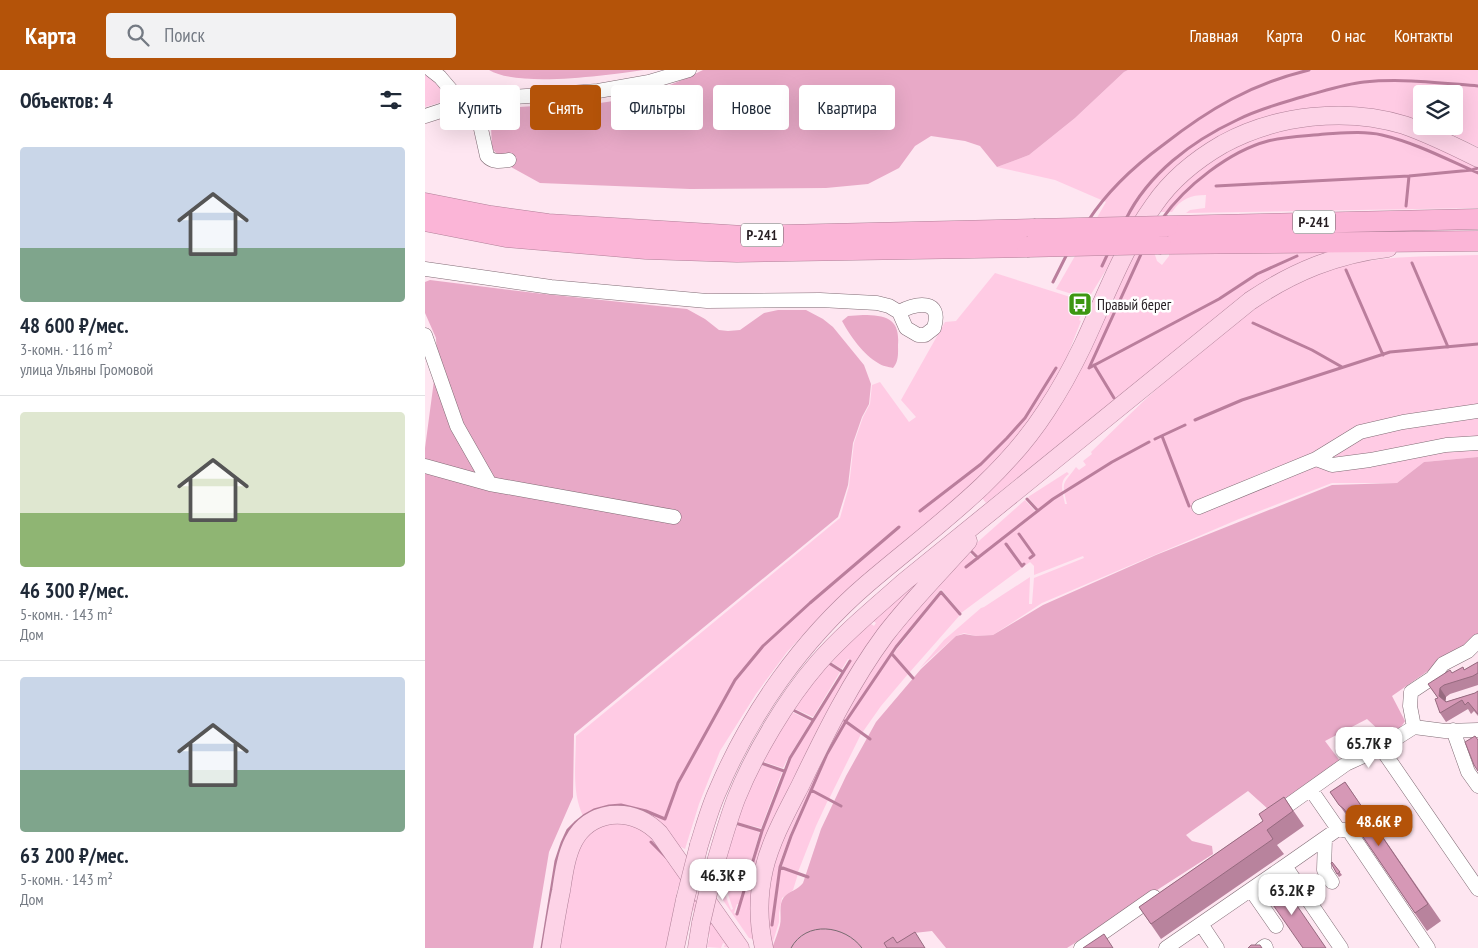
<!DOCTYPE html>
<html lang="ru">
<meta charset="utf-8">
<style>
:root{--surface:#fff;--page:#f2f2f3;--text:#1f2937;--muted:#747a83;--line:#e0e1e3;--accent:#b45309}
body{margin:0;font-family:"PT Sans Narrow",sans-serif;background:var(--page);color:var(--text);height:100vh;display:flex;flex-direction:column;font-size:19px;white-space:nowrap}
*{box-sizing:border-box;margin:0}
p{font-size:16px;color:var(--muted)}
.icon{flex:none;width:28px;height:28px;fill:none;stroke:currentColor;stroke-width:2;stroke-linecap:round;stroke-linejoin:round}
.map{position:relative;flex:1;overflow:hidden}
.side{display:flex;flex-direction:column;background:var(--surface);width:425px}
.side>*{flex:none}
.hud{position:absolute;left:15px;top:15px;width:475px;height:45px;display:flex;gap:10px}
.tools{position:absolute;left:988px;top:15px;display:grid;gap:10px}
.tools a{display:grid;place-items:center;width:50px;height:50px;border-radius:5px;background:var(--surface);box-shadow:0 5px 20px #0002;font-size:25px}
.price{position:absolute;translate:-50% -42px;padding:0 11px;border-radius:10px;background:#fff;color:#222;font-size:16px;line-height:32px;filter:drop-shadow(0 1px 2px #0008)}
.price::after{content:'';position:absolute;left:50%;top:30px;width:15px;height:11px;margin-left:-8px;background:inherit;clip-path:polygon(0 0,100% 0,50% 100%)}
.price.selected{background:var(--accent);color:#fff}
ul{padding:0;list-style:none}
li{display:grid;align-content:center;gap:10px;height:265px;padding:0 20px}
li+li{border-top:1px solid var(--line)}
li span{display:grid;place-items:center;height:155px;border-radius:5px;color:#555}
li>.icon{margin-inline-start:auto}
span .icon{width:90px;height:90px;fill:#fffc;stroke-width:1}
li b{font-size:21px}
h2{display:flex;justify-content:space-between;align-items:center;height:60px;padding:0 20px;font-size:21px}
.tag{padding:0 18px;border-radius:5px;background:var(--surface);box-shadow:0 5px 20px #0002;font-size:18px;line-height:45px}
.tag.selected{background:var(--accent);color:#fff}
header{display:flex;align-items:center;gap:30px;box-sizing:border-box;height:70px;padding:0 25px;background:var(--accent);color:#fff}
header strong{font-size:24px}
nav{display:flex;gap:28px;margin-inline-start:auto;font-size:18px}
.search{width:350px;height:45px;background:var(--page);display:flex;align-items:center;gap:12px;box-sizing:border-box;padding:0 18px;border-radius:5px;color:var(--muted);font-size:19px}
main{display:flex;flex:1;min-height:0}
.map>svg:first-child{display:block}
</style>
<header>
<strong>Карта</strong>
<div class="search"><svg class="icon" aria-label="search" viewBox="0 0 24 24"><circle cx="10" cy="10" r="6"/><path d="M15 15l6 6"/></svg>Поиск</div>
<nav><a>Главная</a><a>Карта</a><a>О нас</a><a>Контакты</a></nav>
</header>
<main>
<section class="side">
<h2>Объектов: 4<svg class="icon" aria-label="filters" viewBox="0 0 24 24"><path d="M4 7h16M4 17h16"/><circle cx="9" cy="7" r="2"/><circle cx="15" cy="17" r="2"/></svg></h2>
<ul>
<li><span style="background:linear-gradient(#c9d6e8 65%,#7fa58c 0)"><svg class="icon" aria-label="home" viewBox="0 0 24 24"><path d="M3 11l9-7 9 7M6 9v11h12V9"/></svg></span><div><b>48 600 ₽/мес.</b><p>3-комн. · 116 m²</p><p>улица Ульяны Громовой</p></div></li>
<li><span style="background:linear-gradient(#dfe7d0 65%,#8fb573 0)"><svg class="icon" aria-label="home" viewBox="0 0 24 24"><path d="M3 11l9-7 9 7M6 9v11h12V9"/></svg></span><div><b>46 300 ₽/мес.</b><p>5-комн. · 143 m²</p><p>Дом</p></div></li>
<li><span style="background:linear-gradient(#c9d6e8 60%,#7fa58c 0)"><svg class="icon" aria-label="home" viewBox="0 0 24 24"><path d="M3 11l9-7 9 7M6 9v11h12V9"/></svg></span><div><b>63 200 ₽/мес.</b><p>5-комн. · 143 m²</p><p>Дом</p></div></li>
</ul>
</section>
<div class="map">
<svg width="1053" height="878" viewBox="0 0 1053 878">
<rect width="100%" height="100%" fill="#fee6f1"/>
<path fill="#ffcbe4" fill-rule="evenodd" d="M0 0 17 18 19 27 17 32 0 37Z
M703 0H1053V77L1010 56H1029V24H996V51L971 44 942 38 912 37 881 39 791 71 691 184 663 229 631 219 681 132 630 110 572 97 604 85 650 48 699 2Z
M890 53 960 55 1053 93V138L761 143 765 140 780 138 781 125C765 125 756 129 747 142H734C759 107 807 72 849 61 862 58 877 56 890 53Z
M898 179V184C864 197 841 210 811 231L561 433 557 428 608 374 628 346 707 183 729 182 732 191 737 195 744 186V182Z
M1053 185V387L999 392 972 413H907L814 449 617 533 568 565 551 566 539 563 531 566 495 598 519 570 556 538 559 537 605 507 604 534H607L609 508 659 488 658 486 609 505V496L605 492 536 543 516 519 471 576 456 599H454V602L420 650 400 686 396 684 452 586 543 481 550 488 552 486 546 478 600 430 610 441 613 439 603 427 642 402 644 404C633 411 638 423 640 434H642C636 411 638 415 651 397L654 400 661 395 658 391 667 384 666 382C716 333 766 284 823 244 847 227 871 212 899 202 947 184 1002 187 1053 185ZM884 387 769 433 839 402Z
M570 203 661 232 654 250 656 251 636 302 598 361 539 424 401 540 362 582 331 624 295 681 274 734 260 779 179 741 159 748C146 723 151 693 151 666L415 448 424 416 429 373 438 347 445 334 447 315 455 312 484 352 491 347 476 330 520 252 531 251Z
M487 515 490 517 375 702 329 866 328 869 324 868 291 820 293 810 297 816 306 840 308 839 300 815 294 807 309 755 335 761 314 834H312L309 843 312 844 338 760 365 688 426 590 423 589 417 599 404 591 443 552 449 556 451 553 446 549Z
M516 524 535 545 484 603 468 584Z
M467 585 483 604 456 636 437 663 421 651Z
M403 594 415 602 388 647 368 638 386 612Z
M367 642 386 651 363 688 358 698 336 691Z
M421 652 436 664 404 729 387 720 403 685Z
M395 687 399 689 365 764 354 795 346 855H348L355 798 373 804 368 820 357 828 354 843V852L346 878 342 870 344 801Z
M334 694 357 702 336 758 309 752Z
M386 721 403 730 391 756 373 802 355 796 366 766Z
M191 749 226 762 308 878 299 877 300 874 298 873 296 878 282 877 285 865 253 817 241 878H132L147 794 160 763Z"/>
<path fill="#e8a9c7" d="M64 0H219C184 5 94 18 64 0Z
M278 0H703L699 2 650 48 604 85 572 97 555 76 540 71 506 66 490 76 474 98 443 114 401 118 265 119 115 113 86 97 67 79 66 56 78 39C111 34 143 36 175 33 211 29 247 16 278 0Z
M5 210 110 223 262 239 280 249 294 260 303 261 315 260 339 243 353 240H381L398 249 408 257 439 295 446 314 444 334 437 347 428 373 423 415 413 447 149 664 148 727 124 782 108 878H0V378L12 288 11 268 0 243V212Z
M438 245C462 245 475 249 473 275 473 283 474 291 468 298 464 297 457 296 453 293 439 285 425 266 417 251L423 246Z
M1053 387V566L967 626 980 651 972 663 960 666 942 649 900 671 918 695 843 739 823 721 761 765 767 771 787 776 788 784 642 878H521L507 861 489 863 466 878H347C350 870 353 863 355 855 357 846 353 835 359 827 364 821 373 820 378 813L396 759 421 706 451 652 496 599 531 566 539 564 551 566 568 565 618 535 731 485 907 415 972 413 999 392Z"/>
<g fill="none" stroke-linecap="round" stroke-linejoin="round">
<path stroke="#ba7e9c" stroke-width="3" d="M791 116 984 106 1047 100 1053 98
M981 136 984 106
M701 149C723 104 767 71 812 50 833 39 857 33 880 26 899 21 920 14 939 12 977 8 1016 13 1053 16
M737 149C760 116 805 81 843 71 862 66 881 66 900 64 919 63 939 61 957 65 991 73 1021 89 1053 103
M663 151C683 120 708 97 738 75 784 39 826 14 884 0
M717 182 664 298 794 229 832 204 872 186
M987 193 1023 277
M677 196 684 181
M921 200 958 285
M628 212 642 184
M828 253 887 280 917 297
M669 295 689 328
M770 350 817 330 965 282 1053 274
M737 366 764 436
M730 369 760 355
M602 429 613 441
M495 441 556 394 582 368 600 348 631 298
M594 464 609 485 605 488
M581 474 597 496 599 494
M544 479 553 488
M541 497 628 429 687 392 724 372
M467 584 488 608
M404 593 418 602
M368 640 388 650
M420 651 445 669
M336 693 359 701
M386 720 416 736
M310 753 337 761
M226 772 241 787
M355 797 383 807
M312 844 337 761 365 688 425 591
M347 855 355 797 366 766 402 684 421 651 471 577 516 522 535 544
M117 878 131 791 137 773 143 760 150 753 160 745 169 740 184 736 196 735 221 741 240 749 253 713 310 610 338 576 385 533 474 457"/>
<g stroke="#806c75" stroke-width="15">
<path id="minor" d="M6 0 15 7 38 34
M50 32 62 86C68 93 76 91 84 90
M0 46 31 36 74 28 173 21 224 12 264 0
M0 199 126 217 282 231 395 230 452 233 464 236 474 242 481 258 493 265H500L509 258C518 228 491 233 474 242
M0 265 32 356 65 414
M891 389 907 395 945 390 1021 375 1053 373
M0 396 65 414 249 447
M774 437 891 389 935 362 978 352 1053 341
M989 657 1020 661 1053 660
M1028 660 1043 702 1053 716
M956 678 1053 819
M886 720 913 759
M848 746 921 694 956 678 989 657 985 636 986 622 1007 608 1018 594 1043 581 1053 571
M900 768 899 800 907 812
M860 796 913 759 924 761 1003 878
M826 820 851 856
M776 854 792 878
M656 878 729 827
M741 878 860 796 916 878
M837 878 840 876 841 878"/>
</g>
<g stroke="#b08098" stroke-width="19">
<path id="major" d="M274 775C280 756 285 737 293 720 326 642 377 570 442 514 505 460 575 412 621 341 635 320 647 298 658 275 680 228 698 178 729 135 746 110 772 89 798 74 851 45 921 37 979 55 1005 64 1029 76 1053 88
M288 802C295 778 302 753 311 729 329 684 361 630 393 593 419 563 450 538 479 512L825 231C868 202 911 184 963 178
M126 878C129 859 132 840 136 821 141 789 145 751 186 745 205 743 221 750 234 763L315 878
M250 878 260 830
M272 878 276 853
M339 878C333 852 333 825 339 799 346 770 361 743 375 716 400 664 426 611 460 565 486 531 515 502 543 471"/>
</g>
<g stroke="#b08098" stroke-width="21">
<path id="highway" d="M0 133 66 146 123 154 319 166 609 159
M0 151 81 167 221 179 312 182 602 177
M743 156 1053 149
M736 174 1053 171"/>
</g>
<use href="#minor" stroke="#fff" stroke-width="14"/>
<use href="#major" stroke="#fdd3e7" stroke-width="18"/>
<use href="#highway" stroke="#fbb5d7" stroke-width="20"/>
<path stroke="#786a70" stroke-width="1" d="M366 878C381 850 420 855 437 878"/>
<g stroke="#b08098" stroke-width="19" stroke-linecap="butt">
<path id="major-bridge" d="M260 830 274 775
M276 853 288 802"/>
</g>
<g stroke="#b08098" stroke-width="21" stroke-linecap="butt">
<path id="highway-bridge" d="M609 159 743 156
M602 177 736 174"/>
</g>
<use href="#major-bridge" stroke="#fdd3e7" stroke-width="18"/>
<use href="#highway-bridge" stroke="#fbb5d7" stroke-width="20"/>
</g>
<path fill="#b8839d" d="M1053 592V615L1025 624 1021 627 1020 632 1050 623 1053 621V646L1049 641 1046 644 1043 639 1021 652 1015 643 1013 628 1003 614 1027 603 1039 600Z
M920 712 1016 851 1002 861 930 756 927 753 905 722Z
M859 727 879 756 852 775 859 784 736 869 714 837 838 751Z
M907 792 917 805 914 807 912 804Z"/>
<path fill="#966a7f" d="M1015 618 1021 627 1020 635 1014 626Z"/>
<path fill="#d698b6" stroke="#966a7f" d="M1053 592V603L1048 606 1019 615 1015 618 1014 626 1021 632 1050 623 1053 621V644L1043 632 1040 635 1037 630 1015 643 1010 629 1013 628 1003 614 1025 600 1027 603 1038 597 1039 600Z
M1050 666 1053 670V701L1049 695 1040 672Z
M920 712 1003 834 990 843 919 739 914 735 905 722Z
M859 727 868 741 842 760 848 769 726 854 714 837 838 751 834 744Z
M907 792 915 802 912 804 906 793Z
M853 808 901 878H878L837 819Z
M490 862 500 878H462L459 873 468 867 472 873Z
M679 864 688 878H658Z
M826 875H835L837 878H823Z"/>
<defs>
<g id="bus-square" transform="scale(1.25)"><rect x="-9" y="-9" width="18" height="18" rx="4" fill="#3d9711" stroke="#fff"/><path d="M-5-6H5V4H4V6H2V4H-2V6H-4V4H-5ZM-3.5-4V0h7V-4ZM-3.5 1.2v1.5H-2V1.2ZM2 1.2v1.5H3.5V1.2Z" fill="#fff"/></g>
</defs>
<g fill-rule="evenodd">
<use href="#bus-square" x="655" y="234"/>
</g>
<g text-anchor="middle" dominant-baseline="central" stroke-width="5" stroke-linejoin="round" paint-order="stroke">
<g fill="#fff" stroke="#676264" stroke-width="1">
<rect x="868" y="140.5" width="42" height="23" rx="4"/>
<rect x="316" y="153.5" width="42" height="23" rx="4"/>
</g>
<g font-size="14" font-weight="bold" fill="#261e22">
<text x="889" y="152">Р-241</text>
<text x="337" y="165">Р-241</text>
</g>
<g font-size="15" fill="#261e22" stroke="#fff" text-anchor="start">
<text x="672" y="234">Правый берег</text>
</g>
</g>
</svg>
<div class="tools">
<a><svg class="icon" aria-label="layers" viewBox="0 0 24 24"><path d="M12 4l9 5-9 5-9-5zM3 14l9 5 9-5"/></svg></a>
</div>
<b class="price" style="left:944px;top:699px">65.7K ₽</b>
<b class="price selected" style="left:954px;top:777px">48.6K ₽</b>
<b class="price" style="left:298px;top:831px">46.3K ₽</b>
<b class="price" style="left:867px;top:846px">63.2K ₽</b>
<div class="hud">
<a class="tag">Купить</a>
<a class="tag selected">Снять</a>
<a class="tag">Фильтры</a>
<a class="tag">Новое</a>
<a class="tag">Квартира</a>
</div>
</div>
</main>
